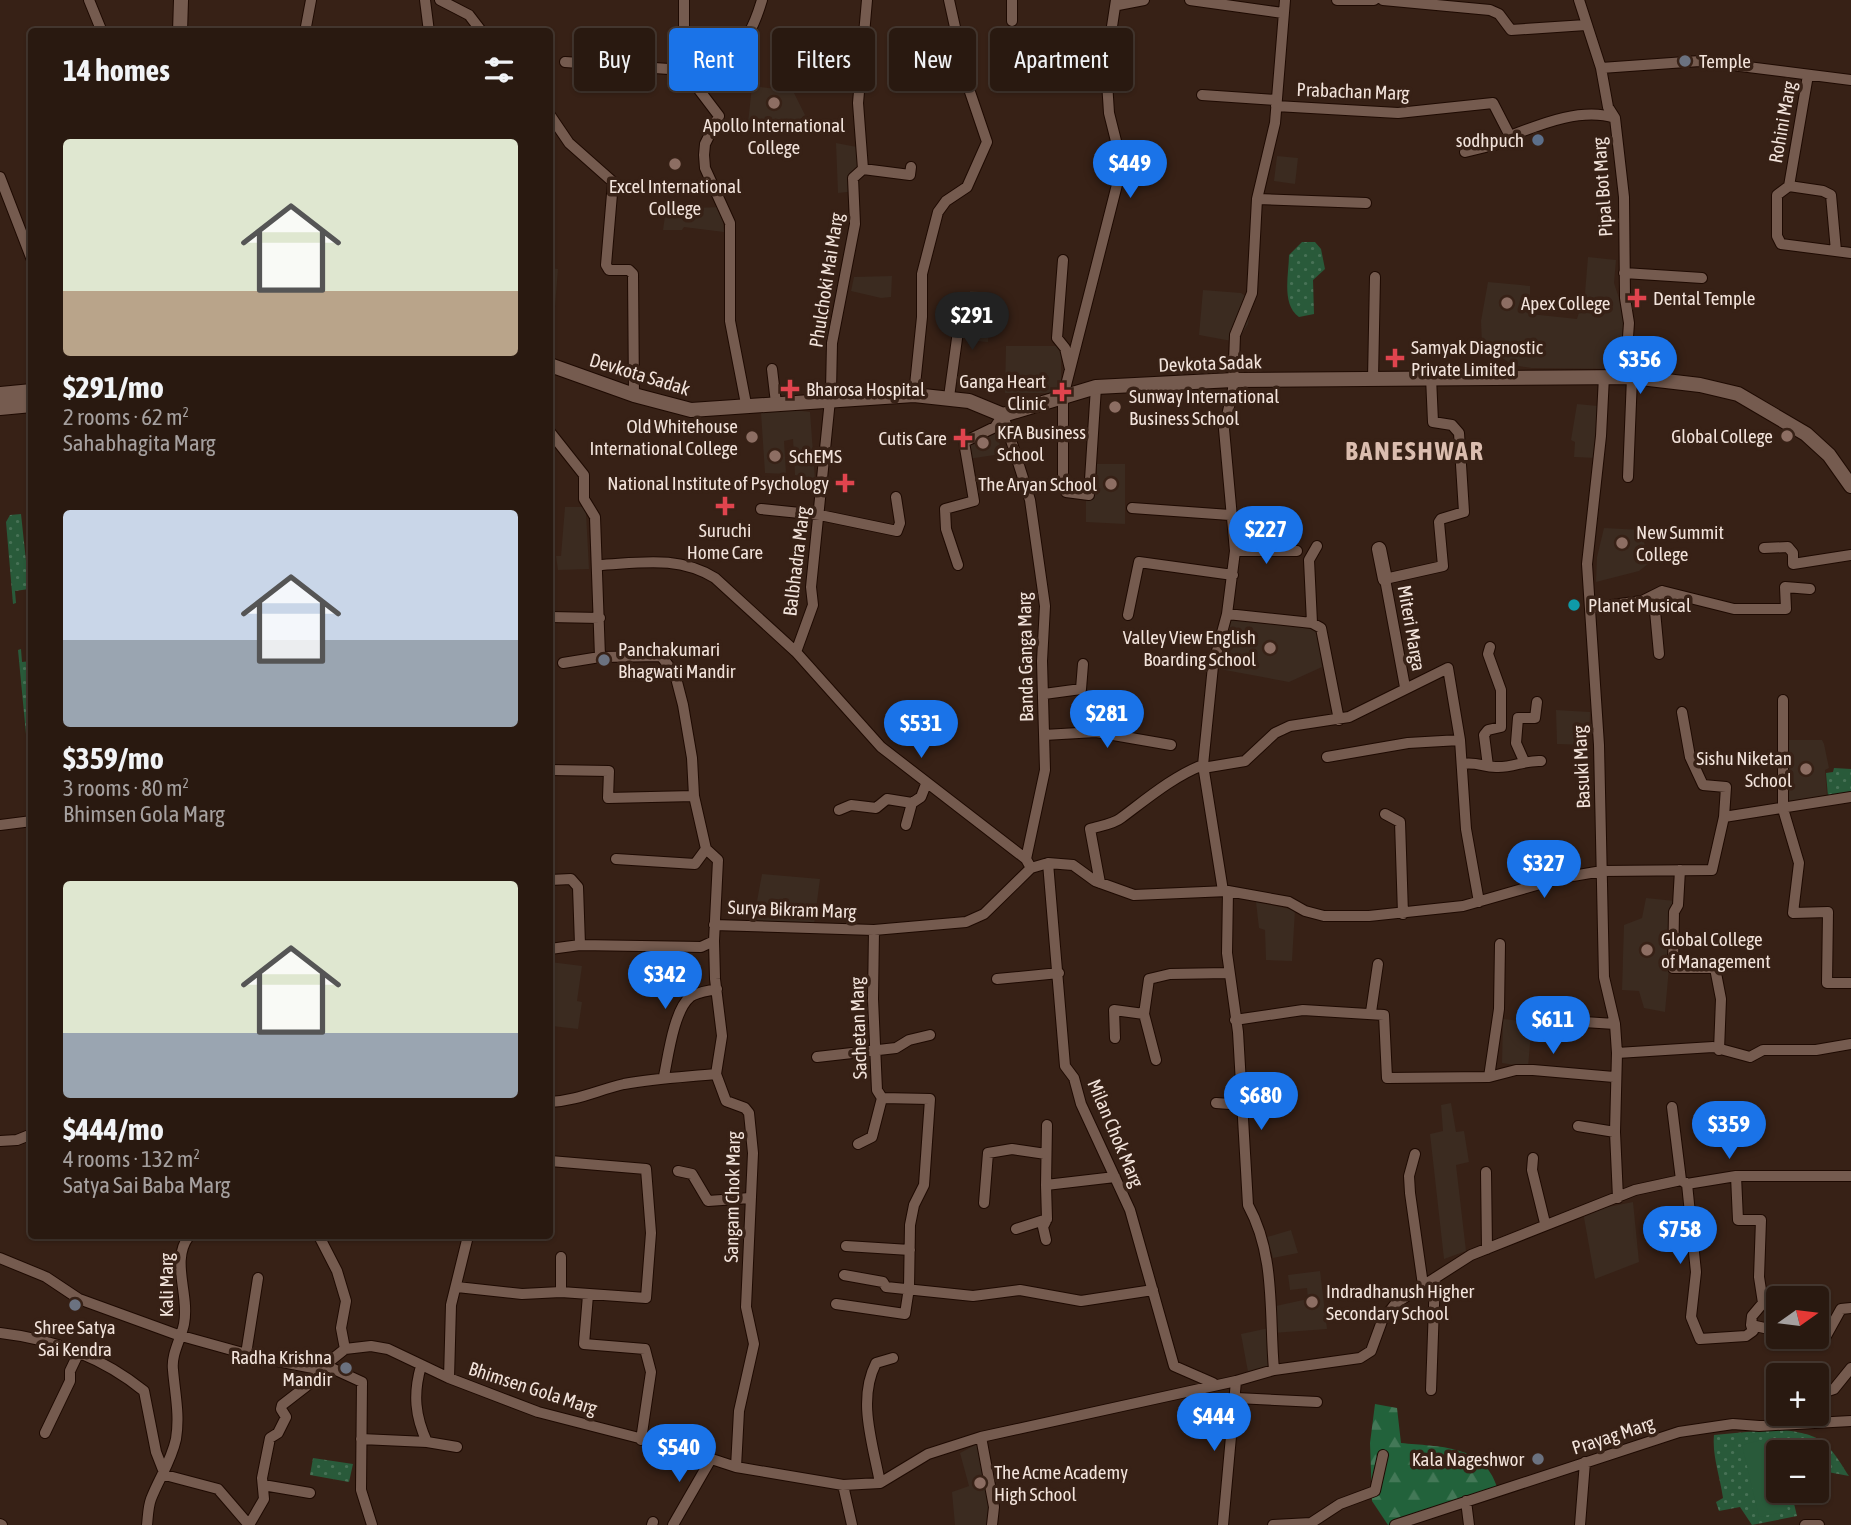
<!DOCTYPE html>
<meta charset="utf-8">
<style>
:root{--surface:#291910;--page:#35261e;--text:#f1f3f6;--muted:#a5a09f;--line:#453830;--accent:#1a73e8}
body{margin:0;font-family:"Asap Condensed",sans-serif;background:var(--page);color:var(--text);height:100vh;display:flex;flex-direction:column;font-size:26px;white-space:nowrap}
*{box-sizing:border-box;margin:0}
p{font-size:23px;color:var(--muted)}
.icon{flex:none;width:38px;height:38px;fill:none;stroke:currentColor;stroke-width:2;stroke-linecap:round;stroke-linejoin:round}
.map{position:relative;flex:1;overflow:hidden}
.drawer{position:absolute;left:28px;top:28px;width:525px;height:1211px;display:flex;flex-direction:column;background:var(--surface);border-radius:7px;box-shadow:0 2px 5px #0004,0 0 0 2px var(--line)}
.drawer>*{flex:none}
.hud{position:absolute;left:574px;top:28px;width:665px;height:63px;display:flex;gap:14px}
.needle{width:46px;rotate:76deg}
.tools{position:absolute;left:1766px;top:1286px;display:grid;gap:14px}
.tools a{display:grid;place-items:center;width:63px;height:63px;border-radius:7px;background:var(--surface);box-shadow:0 2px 5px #0004,0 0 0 2px var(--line);font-size:35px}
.price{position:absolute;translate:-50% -60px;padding:0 16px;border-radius:24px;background:var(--accent);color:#fff;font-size:23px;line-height:46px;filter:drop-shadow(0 2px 4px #0008)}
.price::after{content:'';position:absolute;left:50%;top:42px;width:21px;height:16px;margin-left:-10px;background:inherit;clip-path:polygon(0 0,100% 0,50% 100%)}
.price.active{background:#222;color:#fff}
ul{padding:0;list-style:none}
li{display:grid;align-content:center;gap:14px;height:371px;padding:0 35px}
li span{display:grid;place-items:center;height:217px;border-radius:7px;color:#555}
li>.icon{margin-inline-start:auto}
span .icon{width:126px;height:126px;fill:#fffc;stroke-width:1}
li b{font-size:30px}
h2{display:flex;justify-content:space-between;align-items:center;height:84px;padding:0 35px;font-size:30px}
.chip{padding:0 24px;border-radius:7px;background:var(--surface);box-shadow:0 2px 5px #0004,0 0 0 2px var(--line);font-size:24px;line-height:63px}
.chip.active{background:var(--accent);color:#fff}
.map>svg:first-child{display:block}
</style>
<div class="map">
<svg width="1851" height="1525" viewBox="0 0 1851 1525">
<defs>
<pattern id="grass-dots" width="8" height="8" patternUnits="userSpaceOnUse" patternTransform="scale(1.75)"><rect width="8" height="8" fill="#295a3a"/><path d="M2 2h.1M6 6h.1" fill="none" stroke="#487256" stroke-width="1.8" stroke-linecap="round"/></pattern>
<pattern id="forest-firs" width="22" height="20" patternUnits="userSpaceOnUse" patternTransform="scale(1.75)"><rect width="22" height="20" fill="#22623b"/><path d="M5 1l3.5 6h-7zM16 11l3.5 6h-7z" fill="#437857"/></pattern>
</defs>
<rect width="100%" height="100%" fill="#372116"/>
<path fill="#3b2b20" d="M752 86 793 91 805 115 788 129 748 123Z
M836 143 857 147 860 171 856 191 838 193Z
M1277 156 1298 158 1295 184 1274 181Z
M722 207 724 232 684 227 682 230H663L666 209Z
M1588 257 1616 260 1614 283 1626 320 1621 369 1531 368 1513 365 1482 345 1481 321 1488 282 1530 286V314L1577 319 1585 293Z
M550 268 558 269 554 319 550 318Z
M892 276 891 297 881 298 851 291 854 277Z
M1203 290 1241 293 1251 300 1248 324 1237 342 1199 335Z
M970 291 990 293 988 342 966 340Z
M1006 346H1061V393H1005Z
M1577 404 1598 406 1597 458 1574 457 1575 442 1571 440Z
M795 410 810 412 815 479 795 475 793 439 784 441 786 474 765 473 761 413Z
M998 433 1001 454 968 459 969 440Z
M1097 464H1125V524L1086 522V494H1097Z
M565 507H583L586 513 589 569 558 570 556 556H561Z
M1604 528 1642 530 1648 564 1639 571 1596 582 1597 557Z
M1229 617 1318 630 1322 667 1289 682 1214 668Z
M1556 710 1590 712 1589 745 1557 744Z
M1787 740H1822L1824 744 1829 768 1825 770 1827 796H1818V802L1784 806Z
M762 874 820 879 814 924 753 923Z
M1646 898 1675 901 1665 1012 1644 1008 1639 991 1622 990 1624 925 1642 918Z
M1256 902 1295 910 1292 961 1266 960 1265 930 1259 928Z
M550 962 582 966 577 1001 582 1002 578 1029 552 1026 550 1043Z
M1503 1019 1532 1022 1528 1067 1502 1063Z
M1451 1103 1456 1132 1464 1131 1469 1162 1456 1165 1466 1251 1444 1259 1430 1134 1443 1131 1441 1105Z
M1633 1202 1639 1262 1595 1279 1583 1212Z
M1291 1230 1298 1253 1273 1258 1267 1237Z
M1320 1271 1327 1329 1273 1333 1271 1307 1308 1299 1307 1288 1290 1290 1288 1275Z
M1269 1328 1272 1366 1248 1372 1241 1334Z
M977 1444 996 1525H955L952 1492 969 1486 960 1453Z"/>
<path fill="url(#grass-dots)" d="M1302 242H1315L1321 249 1325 269 1313 280 1314 314 1299 317C1281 304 1289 274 1289 255Z
M21 514 29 589 15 591 16 603 13 604 6 522 10 515Z
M21 649 22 662 31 661V740L26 734 18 650Z
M1834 768 1851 769V797H1828L1826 773 1833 772Z
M1778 1429C1822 1435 1826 1439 1849 1476L1817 1470 1816 1452H1778V1491H1791L1797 1516 1752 1525 1740 1507 1719 1511 1716 1502 1723 1498C1720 1476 1712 1456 1714 1435Z
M313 1458 353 1464 349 1482 310 1475Z"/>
<path fill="url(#forest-firs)" d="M1375 1404 1397 1408 1401 1443C1438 1447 1484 1444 1497 1487L1388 1525 1372 1501 1370 1443Z"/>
<path fill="#295a3a" d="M1773 1437 1778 1461V1491H1784L1788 1511 1759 1517 1742 1445Z"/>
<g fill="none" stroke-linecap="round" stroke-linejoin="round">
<g stroke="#1e0a02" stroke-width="12">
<path id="street" d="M89 0 102 32
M425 0 429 32
M440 0 469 15 482 32
M684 0V70L719 116 705 144 704 155 705 168 730 223V321L746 404
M1190 0 1283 13
M1337 0H1374
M1383 0 1490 10 1499 14 1511 30 1586 25
M1579 0 1601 68 1608 107 1615 118 1624 197 1625 298 1629 323 1625 378
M1118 5 1144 0
M1012 21V0
M305 32 311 0
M565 62 684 70
M1601 68 1700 61 1851 80
M699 88C716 80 714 74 726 62 747 39 753 30 762 0
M1202 95 1276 100
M1276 106 1398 113 1493 103 1510 136C1541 124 1582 107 1615 118
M550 115 569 143 613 182 606 265 609 270H629L633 274 634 395
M1465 152 1494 145 1510 136
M863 169 910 175 911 167
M0 177 32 260
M1789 186 1777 195V236L1781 244 1851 253
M1789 186 1808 75
M1789 186 1823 191 1831 195 1836 251
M1257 199 1366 203
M1063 260 1057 338 1065 348 1070 369
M1624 273 1702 278
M772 369 776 403
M1604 376 1601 436 1587 564 1599 745 1604 977 1615 1024 1617 1053 1615 1132 1618 1198
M1373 379 1375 277
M1096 387 1089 495 1066 492 1063 485V397L1122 165 1109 113 1106 66 1116 0
M914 395 922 317V274L938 212 946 201 967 187 987 142 968 86 949 0
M949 397 962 302
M1003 415 1030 500 1045 606 1042 661 1045 770 1026 859
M550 432 584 475V499L595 517 600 657 661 656 675 674 683 705 692 758 694 796 706 849 718 860 714 941 701 947 580 945 550 949
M1628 477 1632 377
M1132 508 1230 515
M761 509 820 515 897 531 900 523 896 497
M1764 548 1788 547 1793 553V564L1851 555
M1235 551H1297
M598 565C640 563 678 555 715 578L796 652 881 747 1026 859 1031 868
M958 565 946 529 945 509 974 501 964 442 995 427 1003 415
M1590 608 1642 601 1662 591 1734 609H1786L1785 587 1810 589
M1227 614 1312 623 1321 628 1339 720
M1128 615 1139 562 1233 575
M550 617 600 618
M1312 623 1309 560 1317 546
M796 652 813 605 811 587 831 390 832 343 855 224 853 178 863 169 858 103 867 0
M1659 654 1655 611 1662 591
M563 663 600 657
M1405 687 1385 579 1443 566 1439 522 1441 519 1464 512 1459 433 1452 425 1433 422 1431 377
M1044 694 1081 689 1083 664
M1783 700V809L1799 863 1793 913 1828 912 1827 983H1851
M1682 712 1690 757 1703 785 1726 787 1724 817
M1044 735 1096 732 1171 745
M1327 757 1408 743 1460 740
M1524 761 1516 743 1518 718H1535L1537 702
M1462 764C1479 762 1482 767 1496 767 1512 768 1525 760 1541 761
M1488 766 1484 735 1488 730 1501 727V690L1488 654 1490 647
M1203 768 1245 761 1275 733 1290 726 1349 717 1448 668 1460 740 1466 829 1479 902
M550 770 609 771 608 798 694 796
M839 810 851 805 876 808 887 799 912 803 921 797 926 784
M1385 814 1400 822 1403 914
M0 825 32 821
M906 825 912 803
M616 859 695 864 706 849
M1048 863 1065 1066 1074 1078 1081 1104 1130 1210 1174 1366 1213 1383
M1680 870 1678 905 1674 912 1673 968H1715L1721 999 1719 1050
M550 880 571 879 578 887 580 945
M1100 883 1090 829C1099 826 1114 824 1121 818 1144 801 1175 775 1203 765
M1223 891 1203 765 1213 666 1227 614 1235 551 1224 429 1233 389 1235 335 1252 293 1257 199 1275 123 1285 0
M1228 891 1227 953 1238 1032 1248 1205C1276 1256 1269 1314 1274 1370
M714 925 874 930 966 922 984 914 1031 868 1048 863 1073 865 1095 881 1134 895 1228 891 1289 902 1305 911 1324 916H1369L1463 906 1561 878 1602 871 1712 870 1724 817 1851 797
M714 941 715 979 722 1036 716 1074 726 1101 745 1108 749 1113 753 1153 746 1307 754 1344 739 1411 736 1467
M997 979 1059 973
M1371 1012 1378 964
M1144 1014 1156 1060
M1235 1020 1303 1010 1384 1015 1387 1078 1489 1077 1516 1070H1533L1614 1077
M1553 1020 1615 1024
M1115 1038 1114 1010 1144 1014 1149 979 1170 974 1228 973
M1617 1053 1713 1047 1750 1057 1763 1050H1816L1851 1044
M817 1057 896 1048 909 1040 930 1035
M664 1076C668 1057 674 1010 690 997 697 992 709 991 717 989
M1489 1077 1499 1009 1500 944
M550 1102C576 1101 598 1090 624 1084 655 1078 685 1077 716 1074
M1216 1103 1244 1105
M1672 1107 1681 1180
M1578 1126 1615 1132
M0 1141 17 1140 32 1134
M858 1144 872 1137 882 1098
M1415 1154 1409 1176 1410 1193 1423 1285
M1533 1158 1532 1170 1545 1223
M678 1171 692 1174 708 1201 750 1198
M1486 1172 1487 1249
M1736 1176 1738 1220H1761L1759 1277 1763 1303 1752 1316 1751 1325
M1687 1184 1696 1272 1691 1317 1700 1339 1746 1336 1753 1331 1751 1325 1778 1331
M1046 1185 1047 1125
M984 1203 988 1153 1012 1149 1046 1154
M1016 1229 1047 1219 1046 1185 1115 1177
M319 1236 337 1271 346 1301 341 1328 345 1349
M1046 1240 1043 1227 1047 1219
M846 1246 910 1250
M561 1257V1292
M0 1258 46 1277 79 1299 178 1335 257 1357 313 1368 325 1365 345 1349 371 1346 388 1349 449 1378 538 1412 678 1448 736 1467 843 1485 880 1483 928 1454 981 1437 1236 1381 1274 1370 1360 1358 1371 1351 1382 1321 1396 1303 1471 1255 1635 1190 1681 1180 1687 1184 1736 1176H1851
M844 1275 883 1282 886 1287 973 1296 1020 1290 1081 1301 1153 1290
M457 1287 522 1294 561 1292 646 1298 651 1233 646 1169 550 1161
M588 1295 584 1344 645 1349 651 1372 641 1440
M836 1304 905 1314 909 1288 910 1225 914 1205 924 1185 930 1099 882 1098 877 1090 873 999 874 930
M0 1333C53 1339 102 1357 144 1391L156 1452 165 1475 218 1489 249 1525
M1813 1337 1826 1336 1841 1309 1851 1308
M246 1354 258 1278
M325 1365 362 1382 361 1490 372 1525
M421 1366C413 1394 415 1416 427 1442
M449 1378 451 1305 468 1236
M1431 1390 1435 1278
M1816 1395 1834 1389 1851 1368
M1236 1398 1317 1402
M1772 1425 1778 1408
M45 1433 70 1381V1371L79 1352
M981 1437 994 1507 992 1525
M361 1439 427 1442 457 1447
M880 1483C873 1444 857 1400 876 1363L893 1358
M263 1485 310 1493
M843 1485 852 1525
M1466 1501 1469 1525
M0 1524 2 1525
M147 1525C148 1516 148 1507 151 1499 159 1478 171 1462 176 1439 180 1415 175 1394 173 1370 171 1354 181 1339 184 1324 190 1294 170 1261 189 1236
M249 1525 264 1499 262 1478 270 1438 278 1433 286 1417 281 1409 282 1405 313 1381 325 1365
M652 1525 653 1522
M673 1525 711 1459
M1223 1525 1236 1381
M1273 1525 1311 1523 1340 1504 1375 1491 1383 1455
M1395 1525 1679 1432 1733 1424 1759 1426 1851 1421
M1580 1525 1585 1462
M1805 1525H1819"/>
</g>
<g stroke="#1e0a02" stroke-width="16">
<path id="secondary" d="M180 32 181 0
M550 365 634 395 691 410 914 395 969 401 1003 415 1096 387 1233 380 1632 377 1700 385 1738 394 1806 434 1829 455 1851 486
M0 394 32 391
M0 408 32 405
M1379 549 1385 579"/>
</g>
<use href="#street" stroke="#755b4f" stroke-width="10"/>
<use href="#secondary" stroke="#755b4f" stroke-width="14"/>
</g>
<g fill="#6b7280" stroke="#372116" stroke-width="2.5">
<circle cx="1685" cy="61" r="7"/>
<circle cx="604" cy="660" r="7"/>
<circle cx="75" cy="1305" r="7"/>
<circle cx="346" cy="1368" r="7"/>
<circle cx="1538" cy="1459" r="7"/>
</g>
<g fill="#8d6e63" stroke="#372116" stroke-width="2.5">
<circle cx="774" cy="103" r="7"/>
<circle cx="675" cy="164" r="7"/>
<circle cx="1507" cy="303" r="7"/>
<circle cx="1115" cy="407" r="7"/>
<circle cx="1787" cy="436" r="7"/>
<circle cx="752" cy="437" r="7"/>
<circle cx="983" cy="443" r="7"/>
<circle cx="775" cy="456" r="7"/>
<circle cx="1111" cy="484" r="7"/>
<circle cx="1622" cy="543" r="7"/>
<circle cx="1270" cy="648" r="7"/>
<circle cx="1806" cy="769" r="7"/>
<circle cx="1647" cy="950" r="7"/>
<circle cx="1312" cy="1302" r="7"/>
<circle cx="980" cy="1483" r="7"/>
</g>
<circle fill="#5c6f8a" stroke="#372116" stroke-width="2.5" cx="1538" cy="140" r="7"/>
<g fill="#e0444e" stroke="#372116" stroke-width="2.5">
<path d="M1633.5 287.5h7v7h7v7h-7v7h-7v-7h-7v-7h7z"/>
<path d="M1391.5 347.5h7v7h7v7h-7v7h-7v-7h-7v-7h7z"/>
<path d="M786.5 378.5h7v7h7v7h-7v7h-7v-7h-7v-7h7z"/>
<path d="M1058.5 381.5h7v7h7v7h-7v7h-7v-7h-7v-7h7z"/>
<path d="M959.5 427.5h7v7h7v7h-7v7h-7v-7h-7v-7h7z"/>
<path d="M841.5 472.5h7v7h7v7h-7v7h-7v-7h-7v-7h7z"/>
<path d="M721.5 495.5h7v7h7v7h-7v7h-7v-7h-7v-7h7z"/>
</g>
<circle fill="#0f9aa8" stroke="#372116" stroke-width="2.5" cx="1574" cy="605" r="7"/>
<g text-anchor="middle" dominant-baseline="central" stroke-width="7" stroke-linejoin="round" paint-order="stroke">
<g font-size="19" fill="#f2e3db" stroke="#372116" text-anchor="start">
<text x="1699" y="61">Temple</text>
<text x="774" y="125" text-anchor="middle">Apollo International<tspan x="774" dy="22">College</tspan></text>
<text x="1524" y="140" text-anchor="end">sodhpuch</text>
<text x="675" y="186" text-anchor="middle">Excel International<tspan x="675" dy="22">College</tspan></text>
<text x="1653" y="298">Dental Temple</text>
<text x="1521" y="303">Apex College</text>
<text x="1411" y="347">Samyak Diagnostic<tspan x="1411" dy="22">Private Limited</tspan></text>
<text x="1046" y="381" text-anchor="end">Ganga Heart<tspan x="1046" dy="22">Clinic</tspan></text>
<text x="806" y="389">Bharosa Hospital</text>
<text x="1129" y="396">Sunway International<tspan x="1129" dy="22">Business School</tspan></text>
<text x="738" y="426" text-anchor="end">Old Whitehouse<tspan x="738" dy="22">International College</tspan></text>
<text x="997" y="432">KFA Business<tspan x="997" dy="22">School</tspan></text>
<text x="1773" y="436" text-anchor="end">Global College</text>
<text x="947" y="438" text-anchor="end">Cutis Care</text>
<text x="789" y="456">SchEMS</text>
<text x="829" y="483" text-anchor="end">National Institute of Psychology</text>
<text x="1097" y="484" text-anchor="end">The Aryan School</text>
<text x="725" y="530" text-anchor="middle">Suruchi<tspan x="725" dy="22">Home Care</tspan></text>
<text x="1636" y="532">New Summit<tspan x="1636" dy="22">College</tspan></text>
<text x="1588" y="605">Planet Musical</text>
<text x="1256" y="637" text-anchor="end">Valley View English<tspan x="1256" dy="22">Boarding School</tspan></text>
<text x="618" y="649">Panchakumari<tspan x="618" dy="22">Bhagwati Mandir</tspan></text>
<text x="1792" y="758" text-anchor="end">Sishu Niketan<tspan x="1792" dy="22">School</tspan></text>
<text x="1661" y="939">Global College<tspan x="1661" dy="22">of Management</tspan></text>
<text x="1326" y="1291">Indradhanush Higher<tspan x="1326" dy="22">Secondary School</tspan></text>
<text x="75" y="1327" text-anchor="middle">Shree Satya<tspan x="75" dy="22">Sai Kendra</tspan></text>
<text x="332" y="1357" text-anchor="end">Radha Krishna<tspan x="332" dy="22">Mandir</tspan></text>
<text x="1524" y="1459" text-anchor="end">Kala Nageshwor</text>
<text x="994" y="1472">The Acme Academy<tspan x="994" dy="22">High School</tspan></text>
</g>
<g font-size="19" fill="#f2e3db" stroke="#372116">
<text transform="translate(1353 91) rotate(2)">Prabachan Marg</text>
<text transform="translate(1782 122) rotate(-80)">Rohini Marg</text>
<text transform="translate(1602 187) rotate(-94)">Pipal Bot Marg</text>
<text transform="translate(826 280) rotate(-81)">Phulchoki Mai Marg</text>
<text transform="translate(1210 363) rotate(-2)">Devkota Sadak</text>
<text transform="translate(640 374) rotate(17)">Devkota Sadak</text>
<text transform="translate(796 561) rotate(-83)">Balbhadra Marg</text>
<text transform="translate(1412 628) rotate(80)">Miteri Marga</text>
<text transform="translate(1025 657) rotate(-91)">Banda Ganga Marg</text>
<text transform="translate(1581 767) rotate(-93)">Basuki Marg</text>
<text transform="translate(792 909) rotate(2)">Surya Bikram Marg</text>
<text transform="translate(858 1028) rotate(-92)">Sachetan Marg</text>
<text transform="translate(1116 1133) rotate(67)">Milan Chok Marg</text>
<text transform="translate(732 1197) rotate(-89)">Sangam Chok Marg</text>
<text transform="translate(166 1285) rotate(-90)">Kali Marg</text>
<text transform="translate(533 1388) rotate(18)">Bhimsen Gola Marg</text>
<text transform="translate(1613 1435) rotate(-18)">Prayag Marg</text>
</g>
<g font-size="26" font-weight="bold" letter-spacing="2" fill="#dbbdaf" stroke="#372116">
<text x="1415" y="451">BANESHWAR</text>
</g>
</g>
</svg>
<div class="tools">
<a><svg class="needle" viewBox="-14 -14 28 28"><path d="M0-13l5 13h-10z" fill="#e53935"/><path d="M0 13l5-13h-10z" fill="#a5a09f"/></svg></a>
<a>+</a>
<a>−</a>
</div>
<b class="price" style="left:1130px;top:200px">$449</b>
<b class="price active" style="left:972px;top:352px">$291</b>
<b class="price" style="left:1640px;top:396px">$356</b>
<b class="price" style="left:1266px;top:566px">$227</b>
<b class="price" style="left:1107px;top:750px">$281</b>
<b class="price" style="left:921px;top:760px">$531</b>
<b class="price" style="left:1544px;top:900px">$327</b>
<b class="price" style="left:665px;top:1011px">$342</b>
<b class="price" style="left:1553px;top:1056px">$611</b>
<b class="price" style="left:1261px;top:1132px">$680</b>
<b class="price" style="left:1729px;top:1161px">$359</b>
<b class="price" style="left:1680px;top:1266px">$758</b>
<b class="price" style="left:1214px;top:1453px">$444</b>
<b class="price" style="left:679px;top:1484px">$540</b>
<div class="hud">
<a class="chip">Buy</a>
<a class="chip active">Rent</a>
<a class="chip">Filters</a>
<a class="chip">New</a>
<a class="chip">Apartment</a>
</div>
<section class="drawer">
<h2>14 homes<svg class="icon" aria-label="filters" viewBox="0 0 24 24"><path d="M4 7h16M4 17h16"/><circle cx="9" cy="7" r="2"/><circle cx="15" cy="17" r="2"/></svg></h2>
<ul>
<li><span style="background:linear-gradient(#dfe7d0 70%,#b9a48a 0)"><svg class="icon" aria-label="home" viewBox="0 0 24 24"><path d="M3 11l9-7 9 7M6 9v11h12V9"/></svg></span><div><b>$291/mo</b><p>2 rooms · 62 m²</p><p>Sahabhagita Marg</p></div></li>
<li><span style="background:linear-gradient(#c9d6e8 60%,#9aa5b1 0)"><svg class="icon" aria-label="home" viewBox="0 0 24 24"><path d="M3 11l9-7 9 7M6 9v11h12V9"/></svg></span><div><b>$359/mo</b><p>3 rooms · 80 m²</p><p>Bhimsen Gola Marg</p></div></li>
<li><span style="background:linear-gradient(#dfe7d0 70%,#9aa5b1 0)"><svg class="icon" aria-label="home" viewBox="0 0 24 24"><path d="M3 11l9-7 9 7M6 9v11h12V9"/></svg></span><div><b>$444/mo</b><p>4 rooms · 132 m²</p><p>Satya Sai Baba Marg</p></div></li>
</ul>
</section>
</div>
